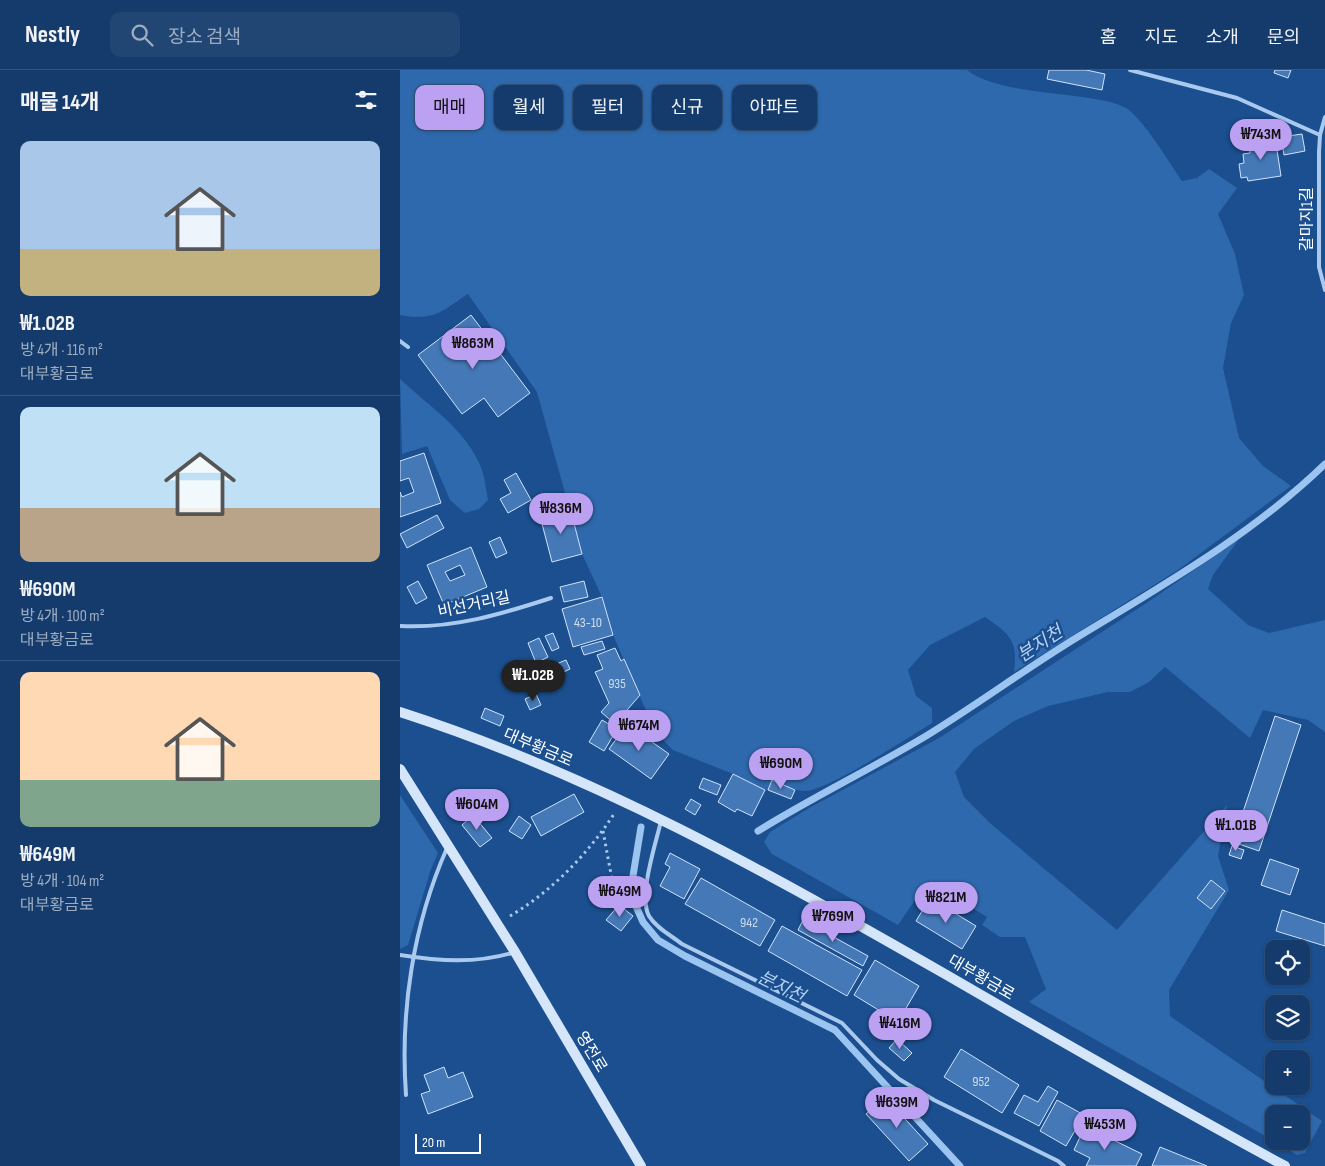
<!DOCTYPE html>
<html lang="ko">
<meta charset="utf-8">
<style>
:root{--surface:#143b6b;--page:#214673;--text:#f1f3f6;--muted:#9dadc1;--line:#33557e;--accent:#bca0f2}
body{margin:0;font-family:"Sofia Sans Condensed","Noto Sans KR",sans-serif;background:var(--page);color:var(--text);height:100vh;display:flex;flex-direction:column;font-size:19px;white-space:nowrap}
*{box-sizing:border-box;margin:0}
p{font-size:16px;color:var(--muted)}
.icon{flex:none;width:28px;height:28px;fill:none;stroke:currentColor;stroke-width:2;stroke-linecap:round;stroke-linejoin:round}
.map{position:relative;flex:1;overflow:hidden}
.sheet{display:flex;flex-direction:column;background:var(--surface);width:400px}
.sheet>*{flex:none}
.guide{position:absolute;left:15px;top:15px;width:475px;height:45px;display:flex;gap:10px}
.controls{position:absolute;left:865px;top:870px;display:grid;gap:10px}
.controls a{display:grid;place-items:center;width:45px;height:45px;border-radius:10px;background:var(--surface);box-shadow:0 1px 4px #0004,0 0 0 1px var(--line);font-size:25px}
.scale{position:absolute;left:15px;bottom:12px;width:66px;box-sizing:border-box;padding-left:5px;border:2px solid #fff;border-top:0;font-size:14px;line-height:18px;white-space:nowrap;color:#fff;-webkit-text-stroke:4px #1b4f8f;paint-order:stroke}
.price{position:absolute;translate:-50% -42px;padding:0 11px;border-radius:18px;background:var(--accent);color:#111;font-size:16px;line-height:32px;filter:drop-shadow(0 1px 2px #0008)}
.price::after{content:'';position:absolute;left:50%;top:30px;width:15px;height:11px;margin-left:-8px;background:inherit;clip-path:polygon(0 0,100% 0,50% 100%)}
.price.on{background:#222;color:#fff}
ul{padding:0;list-style:none}
li{display:grid;align-content:center;gap:10px;height:265px;padding:0 20px}
li+li{border-top:1px solid var(--line)}
li span{display:grid;place-items:center;height:155px;border-radius:10px;color:#555}
li>.icon{margin-inline-start:auto}
span .icon{width:90px;height:90px;fill:#fffc;stroke-width:1}
li b{font-size:21px}
h2{display:flex;justify-content:space-between;align-items:center;height:60px;padding:0 20px;font-size:21px}
.pill{padding:0 18px;border-radius:10px;background:var(--surface);box-shadow:0 1px 4px #0004,0 0 0 1px var(--line);font-size:18px;line-height:45px}
.pill.on{background:var(--accent);color:#111}
header{display:flex;align-items:center;gap:30px;box-sizing:border-box;height:70px;padding:0 25px;background:var(--surface);border-bottom:1px solid var(--line)}
header strong{font-size:24px}
nav{display:flex;gap:28px;margin-inline-start:auto;font-size:18px}
.search{width:350px;height:45px;background:var(--page);display:flex;align-items:center;gap:12px;box-sizing:border-box;padding:0 18px;border-radius:10px;color:var(--muted);font-size:19px}
main{display:flex;flex:1;min-height:0}
.map>svg:first-child{display:block}
</style>
<header>
<strong>Nestly</strong>
<div class="search"><svg class="icon" aria-label="search" viewBox="0 0 24 24"><circle cx="10" cy="10" r="6"/><path d="M15 15l6 6"/></svg>장소 검색</div>
<nav><a>홈</a><a>지도</a><a>소개</a><a>문의</a></nav>
</header>
<main>
<section class="sheet">
<h2>매물 14개<svg class="icon" aria-label="filters" viewBox="0 0 24 24"><path d="M4 7h16M4 17h16"/><circle cx="9" cy="7" r="2"/><circle cx="15" cy="17" r="2"/></svg></h2>
<ul>
<li><span style="background:linear-gradient(#a9c7e8 70%,#c2b280 0)"><svg class="icon" aria-label="home" viewBox="0 0 24 24"><path d="M3 11l9-7 9 7M6 9v11h12V9"/></svg></span><div><b>₩1.02B</b><p>방 4개 · 116 m²</p><p>대부황금로</p></div></li>
<li><span style="background:linear-gradient(#bfe0f5 65%,#b9a48a 0)"><svg class="icon" aria-label="home" viewBox="0 0 24 24"><path d="M3 11l9-7 9 7M6 9v11h12V9"/></svg></span><div><b>₩690M</b><p>방 4개 · 100 m²</p><p>대부황금로</p></div></li>
<li><span style="background:linear-gradient(#ffd9b3 70%,#7fa58c 0)"><svg class="icon" aria-label="home" viewBox="0 0 24 24"><path d="M3 11l9-7 9 7M6 9v11h12V9"/></svg></span><div><b>₩649M</b><p>방 4개 · 104 m²</p><p>대부황금로</p></div></li>
</ul>
</section>
<div class="map">
<svg width="925" height="1096" viewBox="0 0 925 1096">
<rect width="100%" height="100%" fill="#1b4f8f"/>
<path fill="#2e69ad" d="M0 0H567C591 20 656 23 689 28 701 30 715 32 726 38 744 50 769 92 782 111L797 108 809 99 837 118 818 144 835 184 844 225 831 253 823 298 839 368 863 396 891 416 778 500 614 602C618 569 610 565 585 547L530 575 508 600 516 626 532 638V653C509 667 427 721 405 721 394 721 382 715 372 710L368 720H365L333 704 273 680 256 663 213 565 202 527 182 484 137 322 68 224C41 242 34 251 0 245Z
M0 309C29 336 68 361 82 400 85 409 86 420 88 430L79 439 65 443 50 430 27 376 2 384Z
M839 469 813 505 808 519 848 555 869 563 925 550V662L908 650 863 640 850 668 765 597 749 612 730 622H708L648 636 614 651 574 679 555 702 564 727 591 754 717 860 827 735 818 786 829 820 769 920 770 946 922 1051 905 1083 897 1085 874 1071H901V1044H874V1071L629 932 646 919 625 867H600L582 855 587 847 528 811 498 855 372 784 364 772 370 762 411 737 539 668 751 530Z
M0 725 38 783 31 799 8 875 0 879Z"/>
<g fill="none" stroke-linecap="round" stroke-linejoin="round">
<path stroke="#9cc4f0" stroke-width="7" d="M241 757 232 812 235 834 243 852 258 870 285 886 435 960 560 1096
M358 761C413 727 471 699 526 666 578 634 628 597 681 565 765 514 854 463 925 394"/>
</g>
<path fill="#4478b7" stroke="#cfe3fa" fill-rule="evenodd" d="M649 0H686L705 4 702 20 647 9Z
M875 0H891L888 8 874 3Z
M902 64 905 81 884 85 881 67Z
M875 67 881 106 848 111 847 107 841 108 839 94 844 93 843 84 850 83 849 76 862 74 861 70Z
M71 245 130 323 98 347 84 328 62 344 18 285Z
M24 383 41 433 0 447V422L2 427 14 422 9 408 0 411V391Z
M116 403 131 430 108 443 100 429 111 423 104 410Z
M170 438 182 484 152 492 140 446Z
M37 445 44 458 7 478 0 464Z
M100 467 107 483 96 488 89 472Z
M71 477 87 517 44 535 27 495ZM60 495 65 505 50 511 45 502Z
M18 511 27 528 16 534 7 517Z
M184 511 188 527 164 532 160 517Z
M202 527 213 565 173 577 162 539Z
M153 563 159 578 152 581 145 566Z
M139 568 148 587 136 593 128 573Z
M202 571 205 579 184 585 181 577Z
M215 578 221 591 224 589 240 625 215 654 201 642 209 633 195 602 203 599 197 585Z
M166 590 170 599 153 607 149 597Z
M145 597 150 608 139 613 134 601Z
M136 624 141 635 130 640 125 629Z
M85 638 104 646 100 656 81 648Z
M875 646 901 655 859 781 833 772Z
M202 650 217 659 204 681 189 672Z
M227 654 269 684 251 709 209 679Z
M333 704 365 720 352 746 337 739 335 742 318 732Z
M303 708 321 715 317 725 299 718Z
M372 710 395 720 391 729 368 720Z
M174 724 184 742 141 766 131 747Z
M291 729 301 735 295 745 285 739Z
M73 745 92 768 80 777 62 755Z
M119 746 131 755 122 769 109 761Z
M832 776 844 780 841 789 829 785Z
M270 783 300 799 284 829 260 816 270 797 265 794Z
M870 789 899 799 890 825 861 815Z
M301 808 375 850 360 876 285 834Z
M811 810 825 821 811 839 797 828Z
M530 828 576 856 562 879 516 851Z
M219 835 233 846 221 861 206 850Z
M882 840 925 854V876L876 861Z
M403 850 468 886 463 896 398 860Z
M382 856 462 900 447 926 368 881Z
M475 890 519 916 498 952 454 925Z
M497 969 512 983 504 991 489 978Z
M561 979 619 1015 602 1043 544 1007Z
M44 997 48 1008 63 1002 73 1027 28 1044 21 1024 30 1021 24 1005Z
M648 1016 658 1022 639 1056 614 1043 624 1025 638 1032Z
M485 1027 528 1074 509 1091 466 1044Z
M657 1030 684 1045 666 1076 640 1061Z
M685 1056 742 1084 736 1096H686L690 1088 674 1080Z
M760 1077 807 1096H752Z"/>
<g fill="none" stroke-linecap="round" stroke-linejoin="round">
<path stroke="#a9c9ee" stroke-width="3" stroke-dasharray="2.5 4" stroke-linecap="butt" d="M203 761 213 815C218 825 223 825 234 823
M110 846C152 821 187 785 214 744"/>
<path stroke="#a9c9ee" stroke-width="4" d="M730 0 837 28 920 65
M925 47 920 65 919 82V197L925 220
M0 271 8 277
M0 556C52 559 102 544 151 528
M261 751C256 773 238 826 249 846 256 858 272 866 282 874L442 953 477 990 499 1009 534 1030 658 1091 664 1096
M0 885C38 891 78 894 115 882
M6 1025C0 941 13 855 47 778"/>
<path stroke="#d6e6fa" stroke-width="10" d="M0 642C193 704 370 804 545 904 657 969 771 1034 885 1096
M0 699 115 882 241 1096"/>
</g>
<g text-anchor="middle" dominant-baseline="central" stroke-width="5" stroke-linejoin="round" paint-order="stroke">
<g font-size="14" fill="#d0dded">
<text x="188" y="552">43-10</text>
<text x="217" y="613">935</text>
<text x="349" y="852">942</text>
<text x="581" y="1011">952</text>
</g>
<g font-size="16" fill="#fff" stroke="#1b4f8f">
<text transform="translate(907 149) rotate(-90)">갈마지1길</text>
<text transform="translate(74 535) rotate(-12)">비선거리길</text>
<text transform="translate(138 678) rotate(23)">대부황금로</text>
<text transform="translate(581 908) rotate(30)">대부황금로</text>
<text transform="translate(191 982) rotate(59)">영전로</text>
</g>
<g font-size="18" font-style="italic" fill="#b5d3f5" stroke="#1b4f8f">
<text transform="translate(640 574) rotate(-33)">분지천</text>
<text transform="translate(381 917) rotate(26)">분지천</text>
</g>
</g>
</svg>
<div class="controls">
<a><svg class="icon" aria-label="locate" viewBox="0 0 24 24"><circle cx="12" cy="12" r="6"/><path d="M12 2v4M12 18v4M2 12h4M18 12h4"/></svg></a>
<a><svg class="icon" aria-label="layers" viewBox="0 0 24 24"><path d="M12 4l9 5-9 5-9-5zM3 14l9 5 9-5"/></svg></a>
<a>+</a>
<a>−</a>
</div>
<div class="scale">20 m</div>
<b class="price" style="left:861px;top:91px">₩743M</b>
<b class="price" style="left:73px;top:300px">₩863M</b>
<b class="price" style="left:161px;top:465px">₩836M</b>
<b class="price on" style="left:133px;top:632px">₩1.02B</b>
<b class="price" style="left:239px;top:682px">₩674M</b>
<b class="price" style="left:381px;top:720px">₩690M</b>
<b class="price" style="left:77px;top:761px">₩604M</b>
<b class="price" style="left:836px;top:782px">₩1.01B</b>
<b class="price" style="left:220px;top:848px">₩649M</b>
<b class="price" style="left:546px;top:854px">₩821M</b>
<b class="price" style="left:433px;top:873px">₩769M</b>
<b class="price" style="left:500px;top:980px">₩416M</b>
<b class="price" style="left:497px;top:1059px">₩639M</b>
<b class="price" style="left:705px;top:1081px">₩453M</b>
<div class="guide">
<a class="pill on">매매</a>
<a class="pill">월세</a>
<a class="pill">필터</a>
<a class="pill">신규</a>
<a class="pill">아파트</a>
</div>
</div>
</main>
